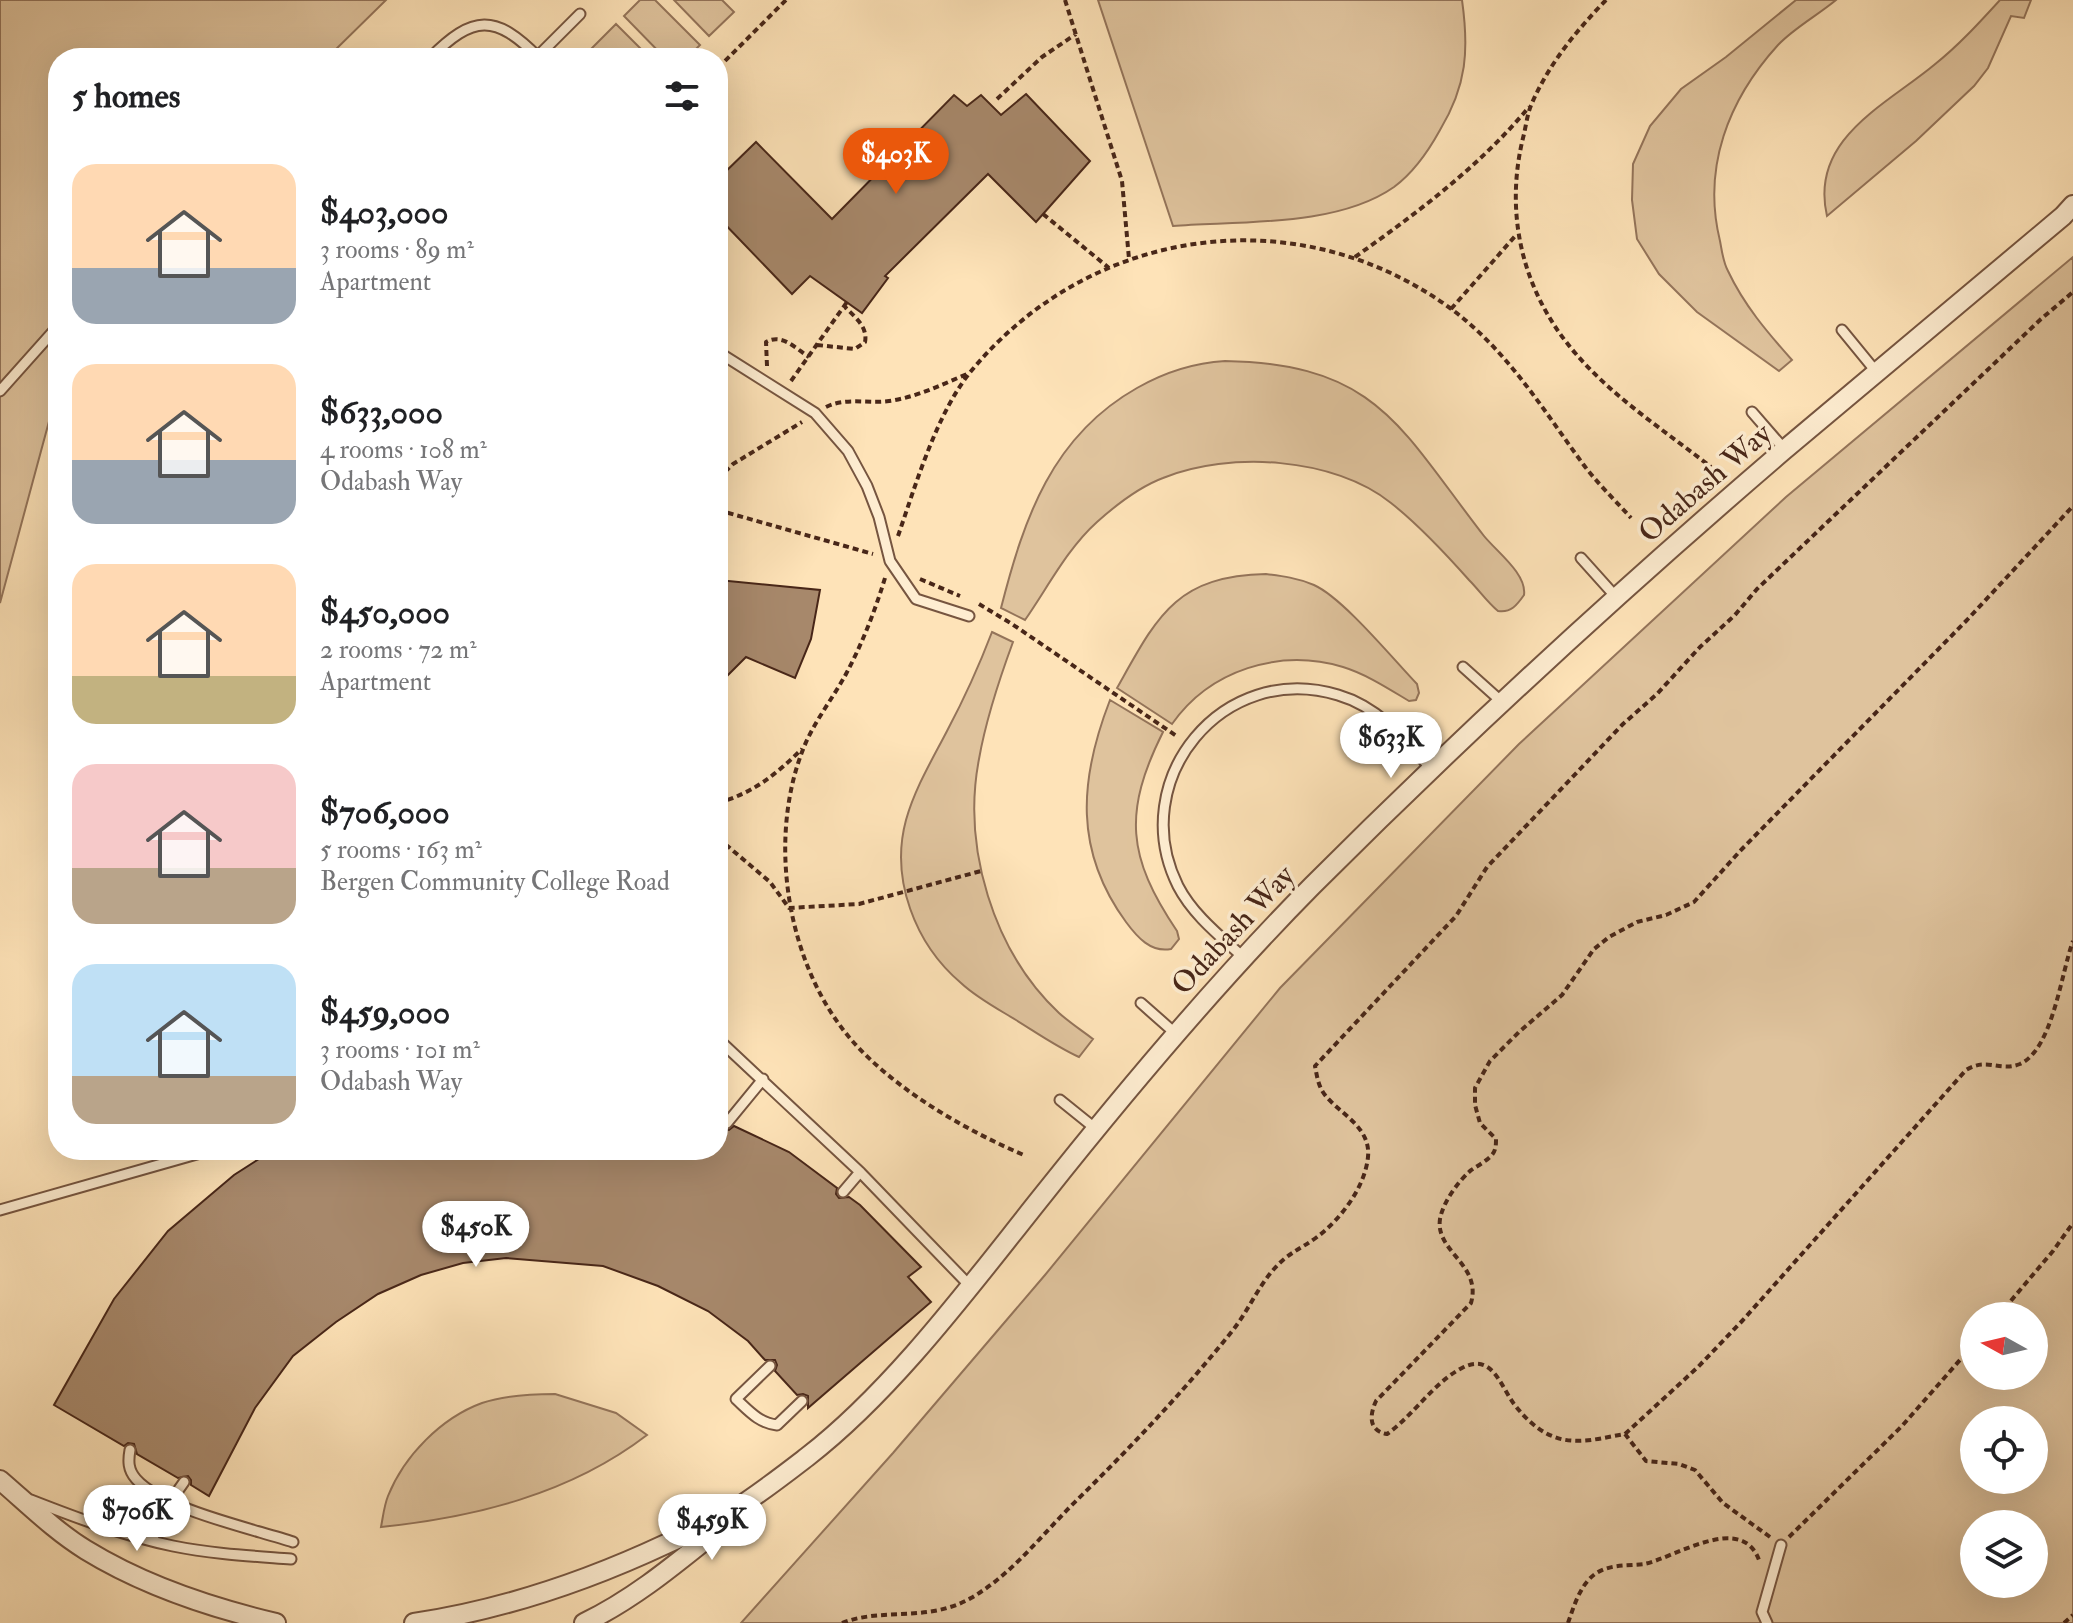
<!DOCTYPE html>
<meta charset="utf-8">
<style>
:root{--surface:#fff;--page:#f6f6f6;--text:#202124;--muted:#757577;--accent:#ea580c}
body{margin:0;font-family:"IM FELL Double Pica",serif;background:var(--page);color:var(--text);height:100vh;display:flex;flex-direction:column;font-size:30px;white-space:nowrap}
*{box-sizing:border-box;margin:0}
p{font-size:26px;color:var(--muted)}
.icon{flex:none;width:44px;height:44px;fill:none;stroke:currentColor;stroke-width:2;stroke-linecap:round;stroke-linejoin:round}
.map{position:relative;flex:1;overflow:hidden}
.side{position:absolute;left:48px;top:48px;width:680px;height:1112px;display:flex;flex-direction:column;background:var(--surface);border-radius:32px;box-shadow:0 8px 32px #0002}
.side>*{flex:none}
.needle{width:52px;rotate:278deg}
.fabs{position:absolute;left:1960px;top:1302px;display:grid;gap:16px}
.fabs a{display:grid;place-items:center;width:88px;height:88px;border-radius:50%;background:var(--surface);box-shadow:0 8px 32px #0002;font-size:40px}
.price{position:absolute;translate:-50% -68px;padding:0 18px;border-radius:28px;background:#fff;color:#222;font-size:26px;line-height:52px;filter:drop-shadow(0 2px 4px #0008)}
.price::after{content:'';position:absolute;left:50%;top:48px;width:24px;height:18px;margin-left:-12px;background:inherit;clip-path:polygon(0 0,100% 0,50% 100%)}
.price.selected{background:var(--accent);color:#fff}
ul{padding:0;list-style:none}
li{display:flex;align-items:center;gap:24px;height:200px;padding:0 24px}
li span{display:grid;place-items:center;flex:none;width:224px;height:160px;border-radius:24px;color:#555}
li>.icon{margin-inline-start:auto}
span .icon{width:96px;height:96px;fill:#fffc;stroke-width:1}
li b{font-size:34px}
h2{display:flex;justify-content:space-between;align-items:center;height:96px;padding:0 24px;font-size:34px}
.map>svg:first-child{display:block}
</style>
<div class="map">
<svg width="2073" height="1623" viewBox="0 0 2073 1623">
<rect width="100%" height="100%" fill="#fee3b8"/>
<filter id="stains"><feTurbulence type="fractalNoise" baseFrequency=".0025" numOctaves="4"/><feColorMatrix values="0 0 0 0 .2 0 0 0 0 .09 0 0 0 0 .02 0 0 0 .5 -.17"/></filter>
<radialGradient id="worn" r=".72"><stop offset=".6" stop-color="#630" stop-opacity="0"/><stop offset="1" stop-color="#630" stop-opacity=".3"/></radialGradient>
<path fill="#dfc39d" stroke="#94745a" stroke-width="2" fill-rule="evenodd" d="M0 0H386L327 58H58V388L0 603Z
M640 0H655L700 45 687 58H665L624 16Z
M674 0H722L734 12 709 36Z
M1098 0H1462C1469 50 1467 85 1440 130 1429 150 1413 173 1394 187 1337 227 1241 221 1173 226Z
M1796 0H1836C1818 15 1794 28 1778 45 1728 100 1702 168 1720 241 1722 251 1723 262 1728 271 1744 305 1767 332 1792 360L1779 371 1697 312 1659 274 1637 239 1632 200 1633 164 1650 126 1681 89 1726 57Z
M2000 0H2031L2024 18 2011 16 1988 68 1974 86 1916 141 1827 216C1809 139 1886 105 1934 65 1958 46 1979 23 2000 0Z
M616 24 650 58H602L592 48Z
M2073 257V1623H741L893 1453 1045 1275 1280 988 1519 744 1786 497ZM1974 1316H2034V1376H1974ZM1974 1420H2034V1480H1974ZM1974 1524H2034V1584H1974Z
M1225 361C1378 364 1400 428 1484 536 1497 552 1527 574 1524 595 1517 605 1511 613 1498 611 1487 602 1479 590 1469 580 1445 553 1419 525 1391 503 1334 457 1229 451 1163 478 1139 487 1116 505 1097 522 1067 549 1048 587 1025 620L1001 608C1024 518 1052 436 1137 388 1165 372 1192 363 1225 361Z
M1266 574C1282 576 1298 578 1314 585 1343 598 1393 659 1417 684L1419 693 1416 700 1409 701C1389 689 1366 674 1343 667 1279 648 1210 670 1172 724L1117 688C1157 617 1175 576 1266 574Z
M992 632 1013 642C999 680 986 719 979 759 962 847 993 951 1059 1013 1069 1022 1081 1030 1093 1039L1079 1057C1057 1047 1037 1033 1016 1020 998 1009 977 998 961 983 915 944 890 879 906 820 915 788 932 760 947 731 964 699 979 666 992 632Z
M1110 700 1163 732C1123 812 1127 857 1177 931L1179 939 1171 949C1151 953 1137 937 1126 922 1074 851 1079 780 1110 700Z
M555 1394 616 1413 647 1435C570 1494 476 1517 381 1527 383 1517 384 1506 388 1496 404 1456 441 1418 482 1403 506 1395 531 1394 555 1394Z"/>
<path fill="#a7886b" stroke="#482618" stroke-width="2" d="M1026 94 1090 161 1036 222 988 174 885 276 888 278 862 313 810 276 792 294 718 217V179L756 142 832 219 954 95 967 106 981 95 1001 115Z
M718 580 820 590 811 639 795 678 746 657 718 685Z
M718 1119 723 1129 729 1130 734 1126 789 1152 837 1188 836 1194 839 1198 849 1197 860 1205 921 1267 908 1277 931 1302 808 1408V1396L803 1394 797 1395 775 1371 777 1365 775 1360H765L748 1341 708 1311 658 1286 603 1266 506 1258 463 1263 421 1275 378 1294 336 1322 293 1356 255 1408 209 1496 191 1485V1480L188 1476 178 1478 137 1454 134 1444 128 1443 124 1446 54 1405 114 1299 168 1231 234 1175 273 1150H718Z"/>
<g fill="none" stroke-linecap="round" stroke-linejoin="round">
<g stroke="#765540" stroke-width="13">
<path id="lane" d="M538 56 580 14
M430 58C473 15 495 13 539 58
M1842 330 1878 374
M718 346 723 355 815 413 848 451 867 486 879 517 890 561 916 599 969 616
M0 391 58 326
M1752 412 1785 450
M1581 558 1616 597
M1463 667 1502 702
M1244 958C1220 936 1193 915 1178 886 1125 780 1223 660 1338 695 1379 707 1405 739 1432 770
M1141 1003 1176 1034
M718 1039 860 1172 970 1286
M1060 1100 1096 1129
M727 1123 763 1079
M843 1192 860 1172
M0 1210 211 1150
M770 1366 736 1399C749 1411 759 1423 777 1425L802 1401
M130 1450C128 1461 128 1470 136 1479 162 1509 254 1529 293 1542
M31 1500C77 1518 125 1536 173 1546 212 1554 252 1556 291 1559
M152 1540 170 1502 184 1482
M1767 1623 1762 1612 1781 1545"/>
</g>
<g stroke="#765540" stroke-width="22">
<path id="street" d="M0 1480C28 1504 55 1531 86 1550 143 1585 212 1608 276 1623
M414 1623C501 1610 587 1581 666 1544 686 1535 708 1527 726 1515 754 1498 781 1477 807 1457 895 1389 974 1281 1043 1195 1128 1088 1216 983 1312 886 1463 735 1621 590 1783 451 1876 372 1970 295 2063 216L2073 205
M584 1623C636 1598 679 1561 724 1525"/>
</g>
<path stroke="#482618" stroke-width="4" stroke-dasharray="6 4" stroke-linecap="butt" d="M1065 0 1122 181 1129 259
M1606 0C1576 31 1549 64 1532 103 1527 114 1526 127 1523 138 1504 216 1523 293 1576 354 1614 398 1665 431 1711 467
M718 68 786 0
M997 99 1042 57 1076 34
M1043 214 1109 268
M1355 257C1417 213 1480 166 1529 107
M1451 309 1517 234
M817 345 855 349 865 342C868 327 855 317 845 307
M767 366 766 342C782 333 795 348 809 357
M791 381 847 302
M826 407C846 397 867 404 889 401 917 397 941 385 967 374
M718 479 733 464 802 422
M718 510 873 554
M898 536C916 484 937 412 972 370 1092 226 1297 197 1450 308 1507 350 1542 408 1583 464 1597 483 1615 500 1631 518
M885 578C875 611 862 644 846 674 833 698 814 722 804 747 766 840 787 969 855 1044 899 1092 967 1131 1026 1156
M920 579 960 596
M979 604 1012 624 1178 737
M718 803C755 792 775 775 802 749
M718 838 770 882 789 908 859 904 981 871
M1998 1316 2053 1251 2073 1223
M1625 1434 1698 1367 1743 1320 1966 1070C1987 1057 2000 1072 2020 1064 2053 1049 2061 973 2073 941
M1770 1537 1723 1503 1695 1470 1679 1464 1646 1461 1625 1434C1601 1438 1575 1446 1552 1436 1537 1430 1524 1417 1514 1404 1500 1385 1492 1352 1462 1368 1433 1383 1414 1415 1387 1434 1369 1431 1369 1416 1376 1401L1471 1303C1482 1264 1435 1252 1440 1219 1443 1202 1458 1182 1470 1171 1477 1166 1485 1162 1491 1156 1496 1151 1496 1145 1496 1139L1480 1123 1475 1105V1088L1490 1061 1519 1032 1562 995 1594 949 1609 937 1637 922 1666 915 1694 902 1741 850 1967 620 2073 506
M1789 1537 1902 1426 1974 1344
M842 1623C883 1607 927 1623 971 1598 1014 1573 1043 1533 1078 1499 1133 1445 1185 1390 1233 1330 1248 1311 1258 1287 1274 1269 1289 1252 1301 1249 1317 1237 1341 1219 1365 1187 1368 1157 1371 1127 1340 1114 1325 1095 1318 1086 1317 1076 1315 1066L1456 916 1487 867 1623 724 1657 694 1700 647 1735 615 1757 589 2041 319 2073 292
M1568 1623C1574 1606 1580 1585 1595 1574 1609 1564 1627 1566 1644 1564 1675 1558 1744 1510 1760 1563
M2064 1623 2073 1615"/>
<use href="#lane" stroke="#feedd1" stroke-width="9"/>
<use href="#street" stroke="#feedd1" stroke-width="18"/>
</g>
<g text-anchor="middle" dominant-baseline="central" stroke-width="7" stroke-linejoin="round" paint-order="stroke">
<g font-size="30" fill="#482618" stroke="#feedd1">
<text transform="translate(1705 483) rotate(-41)">Odabash Way</text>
<text transform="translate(1233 930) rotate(-47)">Odabash Way</text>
</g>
</g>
<rect width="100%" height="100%" filter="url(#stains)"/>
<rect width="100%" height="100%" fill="url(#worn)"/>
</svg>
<div class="fabs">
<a><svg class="needle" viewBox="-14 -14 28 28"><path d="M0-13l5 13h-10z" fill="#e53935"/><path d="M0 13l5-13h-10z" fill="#757577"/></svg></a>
<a><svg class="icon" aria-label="locate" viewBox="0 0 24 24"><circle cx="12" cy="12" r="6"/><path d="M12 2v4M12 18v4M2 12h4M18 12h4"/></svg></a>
<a><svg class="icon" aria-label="layers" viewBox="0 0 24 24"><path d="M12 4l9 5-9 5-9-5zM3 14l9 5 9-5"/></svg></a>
</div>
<b class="price selected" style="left:896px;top:196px">$403K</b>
<b class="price" style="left:1391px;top:780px">$633K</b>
<b class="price" style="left:476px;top:1269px">$450K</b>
<b class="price" style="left:137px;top:1553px">$706K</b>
<b class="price" style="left:712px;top:1562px">$459K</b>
<section class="side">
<h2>5 homes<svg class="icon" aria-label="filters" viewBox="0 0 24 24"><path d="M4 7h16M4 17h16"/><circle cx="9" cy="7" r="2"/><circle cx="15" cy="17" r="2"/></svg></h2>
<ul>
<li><span style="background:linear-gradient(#ffd9b3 65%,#9aa5b1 0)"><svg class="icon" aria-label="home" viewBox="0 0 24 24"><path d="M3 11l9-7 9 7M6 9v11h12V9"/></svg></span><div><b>$403,000</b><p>3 rooms · 89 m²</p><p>Apartment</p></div></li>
<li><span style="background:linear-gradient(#ffd9b3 60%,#9aa5b1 0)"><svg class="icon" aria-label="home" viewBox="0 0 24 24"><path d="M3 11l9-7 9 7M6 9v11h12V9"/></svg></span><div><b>$633,000</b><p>4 rooms · 108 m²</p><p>Odabash Way</p></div></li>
<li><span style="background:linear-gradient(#ffd9b3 70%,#c2b280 0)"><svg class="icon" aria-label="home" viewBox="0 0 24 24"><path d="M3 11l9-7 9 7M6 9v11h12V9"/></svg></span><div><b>$450,000</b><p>2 rooms · 72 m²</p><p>Apartment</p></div></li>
<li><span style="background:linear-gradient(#f6c9c9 65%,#b9a48a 0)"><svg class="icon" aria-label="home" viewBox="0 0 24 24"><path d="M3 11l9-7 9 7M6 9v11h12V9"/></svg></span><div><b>$706,000</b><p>5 rooms · 163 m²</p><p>Bergen Community College Road</p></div></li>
<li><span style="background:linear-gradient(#bfe0f5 70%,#b9a48a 0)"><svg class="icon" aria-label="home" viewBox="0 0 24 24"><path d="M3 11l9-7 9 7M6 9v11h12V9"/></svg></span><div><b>$459,000</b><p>3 rooms · 101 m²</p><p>Odabash Way</p></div></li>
</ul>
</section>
</div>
